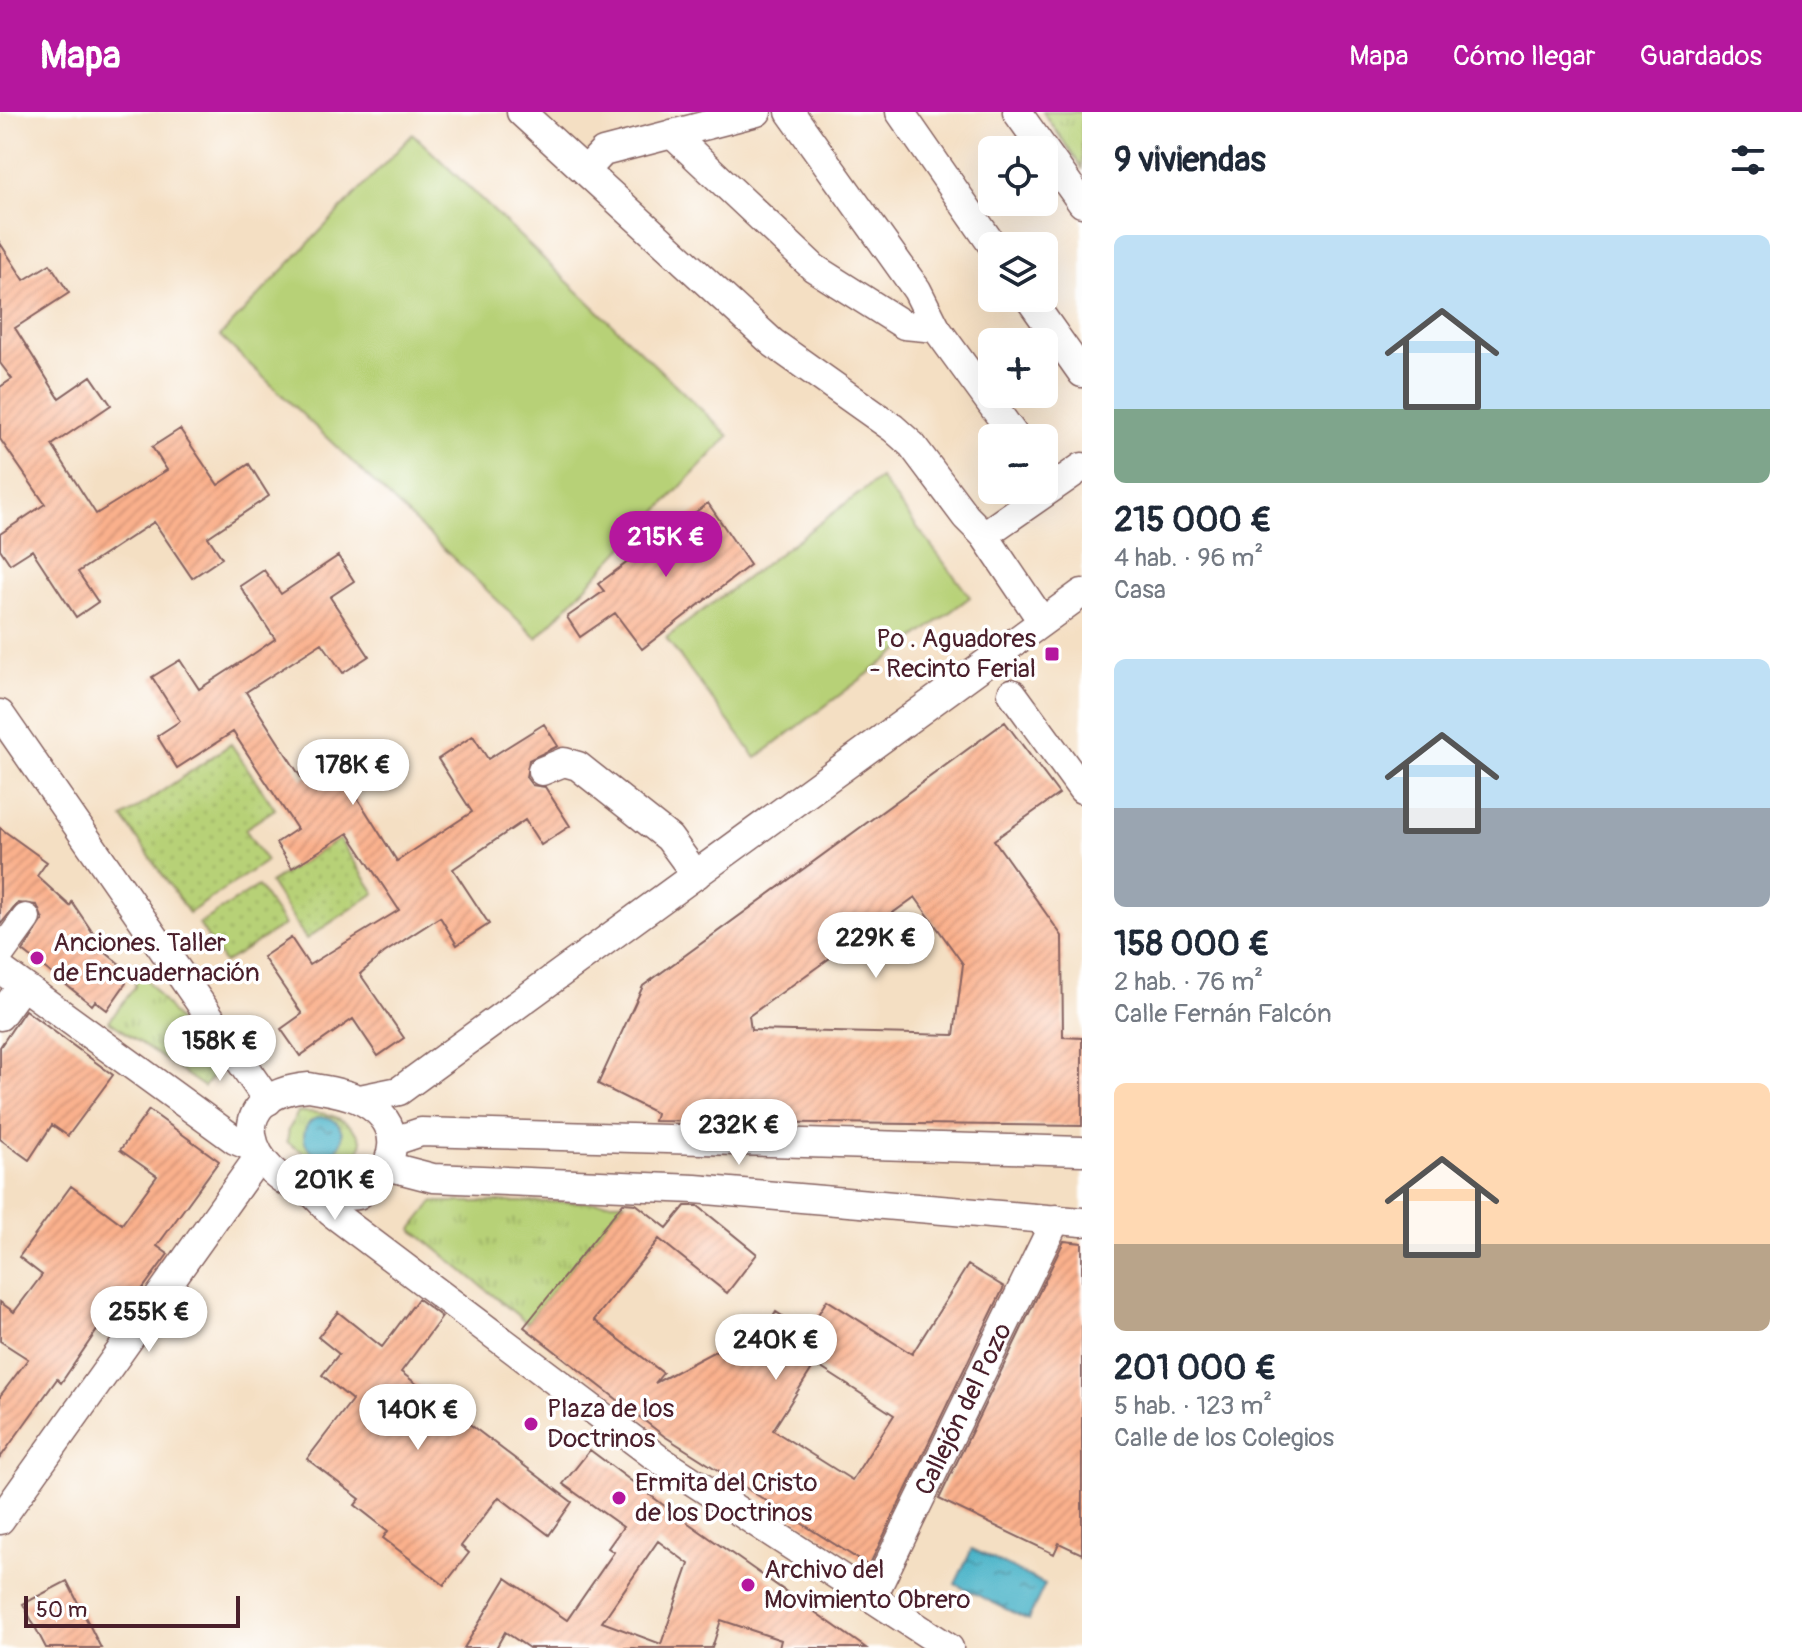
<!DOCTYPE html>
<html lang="es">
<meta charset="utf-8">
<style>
:root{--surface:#fff;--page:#f2f2f3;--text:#1f2937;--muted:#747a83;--accent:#b5179e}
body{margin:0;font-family:Pangolin,sans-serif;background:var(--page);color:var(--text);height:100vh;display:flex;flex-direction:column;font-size:30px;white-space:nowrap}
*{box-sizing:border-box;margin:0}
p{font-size:26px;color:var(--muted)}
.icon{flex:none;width:44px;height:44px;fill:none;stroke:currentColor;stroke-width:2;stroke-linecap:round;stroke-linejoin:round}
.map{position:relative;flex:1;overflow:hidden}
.sheet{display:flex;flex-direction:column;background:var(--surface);width:720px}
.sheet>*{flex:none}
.tools{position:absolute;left:978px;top:24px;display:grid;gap:16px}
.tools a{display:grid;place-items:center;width:80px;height:80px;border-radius:12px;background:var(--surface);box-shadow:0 8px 32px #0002;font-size:40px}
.scale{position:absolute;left:24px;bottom:20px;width:216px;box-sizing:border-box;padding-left:8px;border:4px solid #4a1f2b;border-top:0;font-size:22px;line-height:28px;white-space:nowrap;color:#4a1f2b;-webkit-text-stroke:6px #fff;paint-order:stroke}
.price{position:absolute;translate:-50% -68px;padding:0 18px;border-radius:28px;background:#fff;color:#222;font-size:26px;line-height:52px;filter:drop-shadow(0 2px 4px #0008)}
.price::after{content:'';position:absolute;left:50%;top:48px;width:24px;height:18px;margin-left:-12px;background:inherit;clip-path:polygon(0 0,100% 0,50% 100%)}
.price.on{background:var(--accent);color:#fff}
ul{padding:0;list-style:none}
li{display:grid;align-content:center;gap:16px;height:424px;padding:0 32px}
li span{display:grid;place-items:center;height:248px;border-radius:12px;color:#555}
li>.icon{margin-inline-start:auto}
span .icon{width:144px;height:144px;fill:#fffc;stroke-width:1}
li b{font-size:34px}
h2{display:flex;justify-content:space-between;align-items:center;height:96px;padding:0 32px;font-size:34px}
header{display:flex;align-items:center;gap:48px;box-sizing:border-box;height:112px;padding:0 40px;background:var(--accent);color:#fff}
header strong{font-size:38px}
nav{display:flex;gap:44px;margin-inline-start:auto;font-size:28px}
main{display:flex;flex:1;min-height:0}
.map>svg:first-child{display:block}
</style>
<header>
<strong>Mapa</strong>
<nav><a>Mapa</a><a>Cómo llegar</a><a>Guardados</a></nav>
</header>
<main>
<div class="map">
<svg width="1082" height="1536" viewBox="0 0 1082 1536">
<defs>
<pattern id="grass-tufts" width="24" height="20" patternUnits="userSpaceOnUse" patternTransform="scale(2)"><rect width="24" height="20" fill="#b7d177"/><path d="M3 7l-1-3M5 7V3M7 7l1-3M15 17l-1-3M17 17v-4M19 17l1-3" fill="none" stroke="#9fb367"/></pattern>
<pattern id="garden-dots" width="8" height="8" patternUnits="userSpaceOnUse" patternTransform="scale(2)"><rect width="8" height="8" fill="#b7d177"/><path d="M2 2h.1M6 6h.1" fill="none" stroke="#9fb367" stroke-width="1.8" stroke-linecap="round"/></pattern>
<pattern id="water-ripples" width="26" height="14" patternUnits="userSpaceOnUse" patternTransform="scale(2)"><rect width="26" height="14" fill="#4ab3c8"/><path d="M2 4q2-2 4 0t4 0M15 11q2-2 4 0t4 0" fill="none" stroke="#4091a3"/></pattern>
<pattern id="building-hatch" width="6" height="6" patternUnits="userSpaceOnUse" patternTransform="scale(2)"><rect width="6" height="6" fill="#fab08c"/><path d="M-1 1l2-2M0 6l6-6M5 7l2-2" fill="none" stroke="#d89779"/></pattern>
</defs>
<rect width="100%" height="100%" fill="#fff"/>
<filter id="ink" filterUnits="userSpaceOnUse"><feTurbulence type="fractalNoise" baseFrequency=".0125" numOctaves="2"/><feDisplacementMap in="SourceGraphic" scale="16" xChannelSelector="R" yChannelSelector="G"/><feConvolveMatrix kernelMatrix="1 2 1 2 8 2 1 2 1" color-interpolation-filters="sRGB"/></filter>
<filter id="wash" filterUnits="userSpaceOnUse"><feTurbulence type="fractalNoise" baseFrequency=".006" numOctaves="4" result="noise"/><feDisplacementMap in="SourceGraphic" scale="32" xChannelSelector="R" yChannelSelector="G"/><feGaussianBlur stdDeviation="1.8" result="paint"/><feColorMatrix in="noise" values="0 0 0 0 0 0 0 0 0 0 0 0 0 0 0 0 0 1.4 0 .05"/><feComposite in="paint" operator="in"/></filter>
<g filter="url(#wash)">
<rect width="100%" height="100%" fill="#f4dfc3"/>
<path fill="url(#grass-tufts)" stroke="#807851" stroke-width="2" d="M1043 0H1082V56Z
M136 854 190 924 214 963 204 975 109 909 135 875Z
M298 1000C324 999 349 1004 362 1029L358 1043C333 1057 308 1045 287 1030L289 1017Z
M433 1090H624L527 1211 412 1117Z"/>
<path fill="url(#garden-dots)" stroke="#807851" stroke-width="2" d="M231 632 275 697 245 717 266 749 189 801 123 706Z
M339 727 375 781 306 827 270 771Z
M258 774 284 813 224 851 199 812Z"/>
<path fill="#b7d177" stroke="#807851" stroke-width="2" d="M413 22 729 324 537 526 220 224Z
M880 366 970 485 756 646 666 526Z"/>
<path fill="url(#water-ripples)" stroke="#4a697a" stroke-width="2" d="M304 1024a19 19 0 1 1 38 0a19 19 0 1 1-38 0Z
M972 1437 1045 1472 1028 1508 955 1472Z"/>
<g id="blocks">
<path fill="url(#building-hatch)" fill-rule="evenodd" d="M0 131 24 168 50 152 69 181 15 216 59 286 91 264 111 293 52 333 96 402 167 358 152 335 180 317 218 373 249 352 269 384 208 425 222 446 192 466 154 410 78 460 98 490 76 505 32 438 10 452 0 437V422L45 392 0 327V275L12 267 0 251Z
M708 391 750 453 642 537 615 501 580 525 567 505 604 479 598 472Z
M338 444 354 469 330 485 369 544 343 561 322 531 246 580 302 667 359 633 373 655 348 671 397 749 472 700 438 647 473 624 488 647 544 612 558 634 529 648 526 665 532 673 545 675 570 714 541 733 525 708 453 757 489 812 457 833 440 805 384 841 360 862 404 926 378 944 353 907 300 944 281 917 302 902 263 845 291 826 309 853 399 798 348 721 292 756 276 731 297 717 233 620 177 656 157 624 180 609 152 565 180 548 199 577 249 545 275 527 240 474 264 458 281 482Z
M1005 610 1059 682 994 728 1062 824 1063 925 1082 926V1014L654 1009 656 1001 598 972 643 874ZM915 785 963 852 954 923 751 918 749 904Z
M0 716 47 750 37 764 70 794 72 790 97 827 94 831 122 854 118 859 126 871 107 898 95 889 92 893 23 839 43 808 37 793 18 791 0 813Z
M25 898 113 963 68 1024 52 1013 29 1048 0 1027V935Z
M149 998 219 1049 157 1134 168 1142 114 1216 104 1208 61 1271 57 1267 0 1346V1284L28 1247 0 1229V1190L14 1200 42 1163 19 1145 71 1074 122 1112 157 1064 120 1038Z
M623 1091 636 1092 667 1116 685 1094H698L757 1142 727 1181 659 1127 594 1208 663 1261 655 1271 747 1222 758 1229 776 1200 807 1220 827 1188 912 1242 968 1153 1004 1175 869 1454 664 1324 524 1215ZM815 1252 894 1303 852 1368 773 1318Z
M1064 1129 1082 1131V1442L1059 1431 1054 1442 939 1387Z
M418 1187 442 1205 401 1260 572 1390 549 1423 499 1385 461 1434 469 1441 444 1473 383 1426 388 1419 355 1393 360 1387 307 1347 352 1288 322 1263 339 1242 318 1225 338 1200 382 1235Z
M590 1338 674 1401 866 1536H779L781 1528 721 1508 712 1536H529L505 1520 496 1536H464L506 1466 567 1508 614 1440 608 1436 623 1415 563 1372ZM658 1429 689 1452 661 1532 602 1510Z
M67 1469 101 1536H46L23 1492Z"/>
</g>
</g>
<g filter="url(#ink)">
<use href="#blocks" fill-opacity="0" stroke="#866260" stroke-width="2"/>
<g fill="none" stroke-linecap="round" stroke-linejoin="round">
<g stroke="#866260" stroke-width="31">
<g id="minor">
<path d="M521 0 773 231 893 316 912 333 966 405 984 423 1042 509"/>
<path d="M790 0 917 178 936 216"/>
<path d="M900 0 993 134"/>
<path d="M1017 0 1082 91"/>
<path d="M672 22 814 156 904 213 936 216 1016 326"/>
<path d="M586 58 603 40 757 0"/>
<path d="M1029 186 1082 261"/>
<path d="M984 423 1082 355"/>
<path d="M1012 581 1082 677"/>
<path d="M0 602 268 989"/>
<path d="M542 659 564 650 578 654 669 726 696 763"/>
<path d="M0 842 26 806"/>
<path d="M0 857 235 1028 252 1035"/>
<path d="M0 904 22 874"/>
<path d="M309 975C325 978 343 980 358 987 408 1010 399 1056 358 1083 344 1084 328 1085 314 1081 244 1063 221 982 309 975Z"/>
<path d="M360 987 399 979 1082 481"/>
<path d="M394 1029 421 1020 1082 1039"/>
<path d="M387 1054 433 1066 695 1077 1082 1110"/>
<path d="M313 1081 331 1100 660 1348 949 1536"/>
<path d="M0 1408 258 1046"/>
<path id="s1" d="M872 1486 1056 1107"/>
</g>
</g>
<use href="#minor" stroke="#fff" stroke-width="28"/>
</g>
</g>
<g fill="#b5179e" stroke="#fff" stroke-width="3">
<rect x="1044" y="534" width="16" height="16" rx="4"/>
<circle cx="37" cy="846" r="8"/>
<circle cx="531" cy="1312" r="8"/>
<circle cx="619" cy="1386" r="8"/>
<circle cx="748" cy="1473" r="8"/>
</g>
<g text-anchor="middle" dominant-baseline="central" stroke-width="7" stroke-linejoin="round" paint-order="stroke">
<g font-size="26" fill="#4a1f2b" stroke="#fff" text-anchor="start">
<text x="1036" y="527" text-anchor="end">Pº . Aguadores<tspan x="1036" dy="30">- Recinto Ferial</tspan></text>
<text x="53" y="831">Anciones. Taller<tspan x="53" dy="30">de Encuadernación</tspan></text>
<text x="547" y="1297">Plaza de los<tspan x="547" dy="30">Doctrinos</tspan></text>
<text x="635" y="1371">Ermita del Cristo<tspan x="635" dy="30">de los Doctrinos</tspan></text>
<text x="764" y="1458">Archivo del<tspan x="764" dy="30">Movimiento Obrero</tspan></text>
</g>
<g font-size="26" fill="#4a1f2b" stroke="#fff">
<text stroke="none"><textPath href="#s1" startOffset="210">Callejón del Pozo</textPath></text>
</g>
</g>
</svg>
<div class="tools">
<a><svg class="icon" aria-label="locate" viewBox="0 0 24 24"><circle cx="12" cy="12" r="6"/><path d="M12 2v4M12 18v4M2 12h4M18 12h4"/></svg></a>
<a><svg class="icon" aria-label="layers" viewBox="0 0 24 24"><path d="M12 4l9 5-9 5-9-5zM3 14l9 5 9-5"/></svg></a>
<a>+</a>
<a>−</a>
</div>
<div class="scale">50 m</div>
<b class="price on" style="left:666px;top:467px">215K €</b>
<b class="price" style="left:353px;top:695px">178K €</b>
<b class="price" style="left:876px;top:868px">229K €</b>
<b class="price" style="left:220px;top:971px">158K €</b>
<b class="price" style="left:739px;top:1055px">232K €</b>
<b class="price" style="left:335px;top:1110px">201K €</b>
<b class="price" style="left:149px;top:1242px">255K €</b>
<b class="price" style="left:776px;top:1270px">240K €</b>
<b class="price" style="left:418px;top:1340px">140K €</b>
</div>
<section class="sheet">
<h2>9 viviendas<svg class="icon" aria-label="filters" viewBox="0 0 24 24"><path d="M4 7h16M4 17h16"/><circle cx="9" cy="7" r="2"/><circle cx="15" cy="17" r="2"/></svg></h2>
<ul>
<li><span style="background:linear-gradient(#bfe0f5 70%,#7fa58c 0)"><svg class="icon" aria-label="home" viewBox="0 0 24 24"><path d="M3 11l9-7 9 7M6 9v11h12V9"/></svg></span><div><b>215 000 €</b><p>4 hab. · 96 m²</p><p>Casa</p></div></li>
<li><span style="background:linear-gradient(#bfe0f5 60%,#9aa5b1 0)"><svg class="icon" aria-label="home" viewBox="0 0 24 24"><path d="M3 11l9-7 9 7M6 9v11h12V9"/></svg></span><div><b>158 000 €</b><p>2 hab. · 76 m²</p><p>Calle Fernán Falcón</p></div></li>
<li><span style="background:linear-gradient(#ffd9b3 65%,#b9a48a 0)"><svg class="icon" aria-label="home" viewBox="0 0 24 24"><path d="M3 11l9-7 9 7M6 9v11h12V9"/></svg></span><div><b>201 000 €</b><p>5 hab. · 123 m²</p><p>Calle de los Colegios</p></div></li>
</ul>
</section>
</main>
